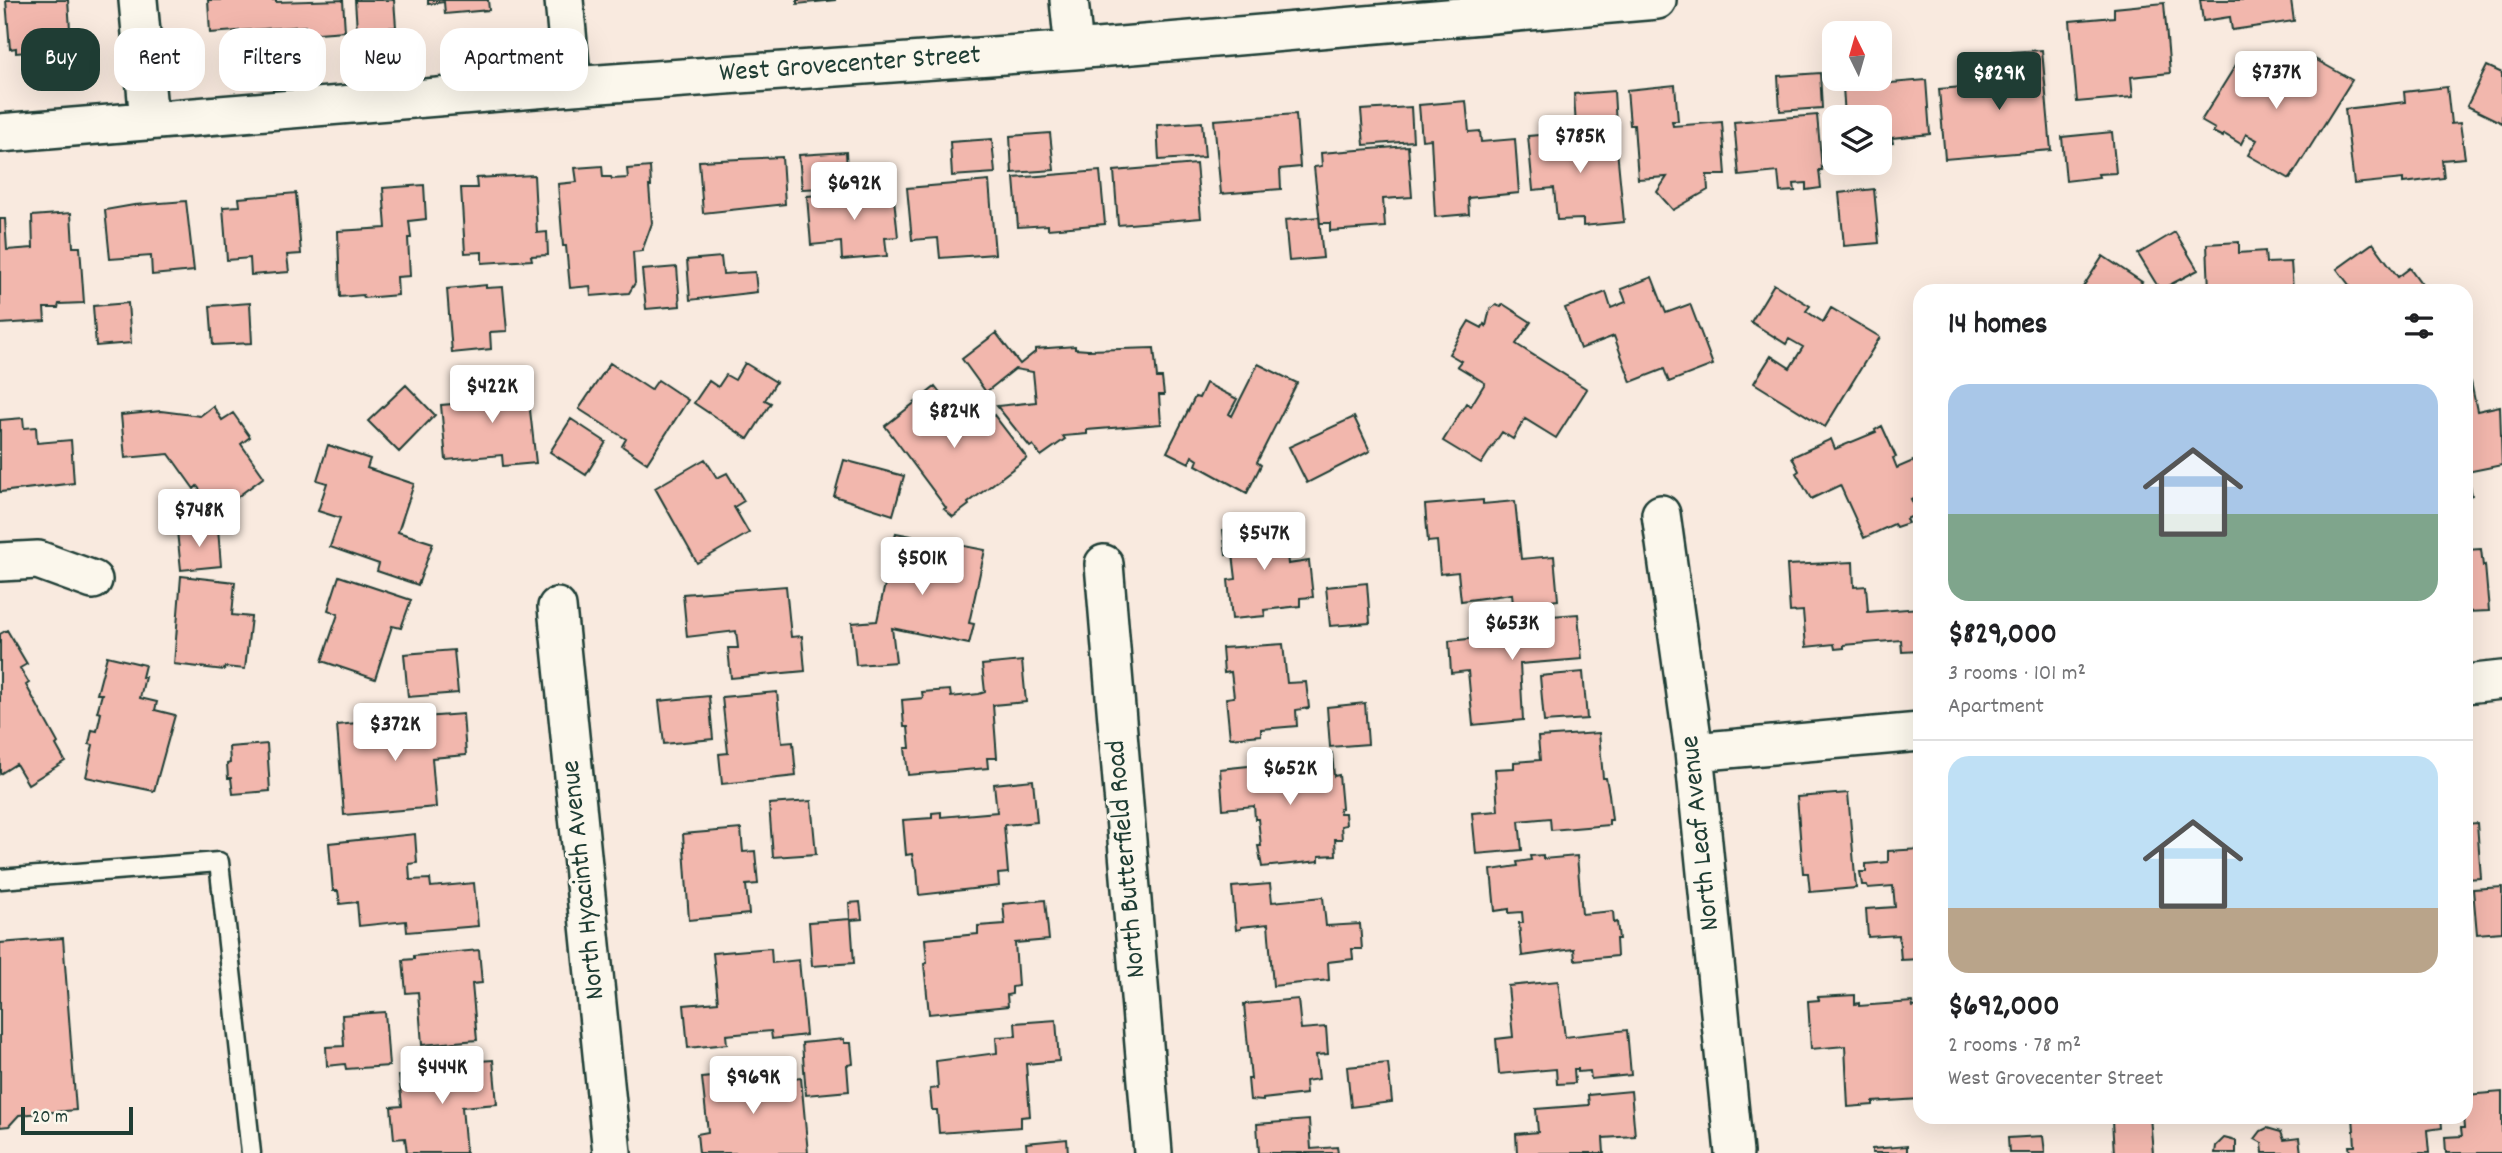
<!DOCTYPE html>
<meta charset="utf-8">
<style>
:root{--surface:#fff;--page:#f2f2f2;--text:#202124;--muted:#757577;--line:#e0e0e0;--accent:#1f3d34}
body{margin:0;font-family:Dekko,sans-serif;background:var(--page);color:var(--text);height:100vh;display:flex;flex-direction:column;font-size:26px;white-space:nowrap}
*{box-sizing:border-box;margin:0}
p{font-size:23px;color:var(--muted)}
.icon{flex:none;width:38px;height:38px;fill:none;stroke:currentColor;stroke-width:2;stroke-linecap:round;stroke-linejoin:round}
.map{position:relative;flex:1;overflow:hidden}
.drawer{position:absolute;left:1913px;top:284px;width:560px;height:840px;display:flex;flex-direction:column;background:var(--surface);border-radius:21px;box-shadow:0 7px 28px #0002}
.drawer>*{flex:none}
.top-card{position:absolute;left:21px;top:28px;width:665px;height:63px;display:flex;gap:14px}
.needle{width:46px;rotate:355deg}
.tools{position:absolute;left:1822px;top:21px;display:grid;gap:14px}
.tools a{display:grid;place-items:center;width:70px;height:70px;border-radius:14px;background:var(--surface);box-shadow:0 7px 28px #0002;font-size:35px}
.scale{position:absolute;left:21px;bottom:18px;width:112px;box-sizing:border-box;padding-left:7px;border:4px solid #1f3d34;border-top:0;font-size:19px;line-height:24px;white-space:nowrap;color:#1f3d34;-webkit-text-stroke:5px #fbf7ec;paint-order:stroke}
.price{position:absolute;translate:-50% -60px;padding:0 16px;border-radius:7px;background:#fff;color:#222;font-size:23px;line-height:46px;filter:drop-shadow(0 2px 4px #0008)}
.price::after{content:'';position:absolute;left:50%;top:42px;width:21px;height:16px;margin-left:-10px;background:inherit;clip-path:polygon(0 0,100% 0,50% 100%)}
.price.active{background:var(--accent);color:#fff}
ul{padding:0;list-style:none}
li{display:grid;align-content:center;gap:14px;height:371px;padding:0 35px}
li+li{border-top:2px solid var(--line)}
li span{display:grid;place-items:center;height:217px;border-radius:21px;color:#555}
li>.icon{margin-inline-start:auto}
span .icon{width:126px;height:126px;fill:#fffc;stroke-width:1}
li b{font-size:30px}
h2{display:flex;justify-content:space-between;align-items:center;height:84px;padding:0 35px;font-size:30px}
.pill{padding:0 24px;border-radius:21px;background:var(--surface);box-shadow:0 7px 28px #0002;font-size:24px;line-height:63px}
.pill.active{background:var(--accent);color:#fff}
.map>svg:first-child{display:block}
</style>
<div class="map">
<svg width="2502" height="1153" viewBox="0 0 2502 1153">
<rect width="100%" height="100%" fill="#f9eadf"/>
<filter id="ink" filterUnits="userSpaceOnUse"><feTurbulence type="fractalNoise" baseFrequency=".0143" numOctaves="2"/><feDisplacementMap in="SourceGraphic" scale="14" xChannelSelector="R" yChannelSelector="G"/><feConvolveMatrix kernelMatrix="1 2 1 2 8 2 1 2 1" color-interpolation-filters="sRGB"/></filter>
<g filter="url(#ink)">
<path fill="#f2b7ad" stroke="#1f3d34" stroke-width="2" d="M6 0H68L70 29H61L62 45 26 48 27 52 16 53V48L10 49Z
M208 0H276V2L343 0 345 31 305 34V26L210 33Z
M355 0H394L396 27 357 30Z
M428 0H488L489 10 445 14 444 2 428 4Z
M797 0H836L797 4Z
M2200 0H2291L2294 21 2232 30 2230 17 2203 21Z
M2164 3 2170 73 2131 77 2133 97 2077 102 2070 21 2114 17V8Z
M2042 50 2051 150 1945 159 1939 89 1987 85 1988 92 2000 91 1997 53Z
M2242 55 2297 86 2313 58 2352 80 2290 179 2248 155 2257 140 2246 134 2241 144 2224 134 2223 137 2213 132 2215 129 2201 121Z
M2487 66 2502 73V123L2467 106Z
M1820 73 1822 108 1780 111 1778 76Z
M1926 80 1930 134 1892 138 1893 143 1880 144V117H1845L1843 87Z
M1675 85 1678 121H1672L1673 126 1722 122 1726 175H1707L1708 190 1673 210 1657 192 1667 177 1638 179 1634 125H1630L1627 90Z
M2447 87 2451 124 2460 123 2465 158 2442 160 2444 178 2403 183V179L2354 184 2345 109 2405 102 2404 92Z
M1614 91 1616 126 1576 128 1574 94Z
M1466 101 1469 132 1480 131 1481 142 1515 139 1519 193 1468 198 1469 214 1435 217 1431 139 1422 140 1419 105Z
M1411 107 1413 141 1364 145 1361 110Z
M1296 114 1300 167 1280 169 1281 189 1221 194 1214 120Z
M1817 115 1822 170H1819L1821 188 1806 190V183L1794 184 1795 191 1780 192 1778 172 1739 176 1734 122Z
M1202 122 1205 157 1159 160 1157 125Z
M1615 129 1624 222 1583 226V219L1557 220 1554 188 1533 190 1528 136Z
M2112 132 2116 173 2098 174 2099 177 2066 181 2062 137Z
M1050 133 1054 170 1012 173 1010 136Z
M992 139 995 173 952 176 950 142Z
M1408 146 1412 197 1383 199 1385 227 1330 231V223H1320L1314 167 1322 166 1321 153Z
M846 152 848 187 802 189 799 155Z
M782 157 785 204 703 213 699 161Z
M1196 164 1201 218 1118 225 1114 171Z
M602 166 603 177H611L612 179 628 178 627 169 650 167 651 186H649L652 223 642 251 633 252 635 283 629 293 591 296 590 286 570 288 566 246H563L558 184 577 182 575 168Z
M1100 171 1105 224 1048 229V225L1018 227 1014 178Z
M534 175 537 233 547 232 548 255 531 256 532 260 482 263V252L465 253 461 188H477L476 178Z
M989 181 995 254 940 258 938 238 912 240 907 188Z
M424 185 426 219 409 221 411 238H408L410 276 397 277 398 295 364 298 363 295 340 297 338 231 386 228 383 188Z
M893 189 898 237 885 238 887 256 842 260 841 242 811 245 807 196Z
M1874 189 1879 243 1844 246 1839 193Z
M296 193 301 254 287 255 289 272 251 275 250 258 227 260 223 207 240 206 239 198Z
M186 201 194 271 152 275 151 256 110 259 105 210 134 205Z
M71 213 73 247H80L84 303 59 304 58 308H44L45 321 0 324V219H5L7 250 33 248 32 216Z
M1319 217 1323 258 1289 261 1285 220Z
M2175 232 2198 270 2160 290 2138 254Z
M2239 242V253L2265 251 2266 263 2291 262 2293 290H2209L2207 244Z
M2373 243 2398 277 2410 268 2426 290H2353L2337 269Z
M2103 256 2142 282 2136 290H2081Z
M721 257 723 274 755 272 757 292 690 300 687 260Z
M677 267 680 306 646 309 642 270Z
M1652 277 1666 313 1690 304 1713 365 1669 382 1664 369 1631 382 1614 336 1580 349 1565 308 1606 292 1611 308 1626 302 1621 289Z
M1774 284 1810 306 1806 311 1823 322 1831 308 1880 337 1825 427 1754 383 1771 356 1790 368 1803 347 1789 339 1786 344 1751 322Z
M486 285V288L503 287 507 331 490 332 491 349 452 353 447 289Z
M128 303 131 343 96 346 93 306Z
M250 303 252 343 213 345 210 306Z
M1503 304 1531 322 1516 344 1587 389 1556 438 1525 419 1513 439 1502 432 1481 464 1443 441 1466 403 1471 406 1485 383 1457 366 1461 361 1449 354 1469 321 1482 328 1484 324 1486 326 1490 309 1496 305 1501 307Z
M996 333 1020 364 1035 352V349L1075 346V349L1088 350 1154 348 1157 378H1162L1164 395H1159L1161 424 1087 430V434L1063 436 1065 439 1041 456 1033 445 1030 447 997 406 1036 402 1033 372 1015 369 986 392 962 359Z
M610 363 651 390 658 380 688 400 647 463 622 446 626 439 579 409Z
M745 363 776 382 765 400 771 403 748 439 694 403 709 381 718 387 726 375 735 380Z
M1258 364 1297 383 1257 462 1261 465 1247 493 1196 465 1198 460 1192 456 1189 463 1167 452 1195 397 1199 398 1206 383 1237 399 1229 414 1232 416Z
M526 375 536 463 503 466 502 455 446 460 441 405 490 401 488 378Z
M2471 382 2477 411 2500 406 2502 465 2467 472 2472 495 2466 497V383Z
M406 385 435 415 399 452 368 421Z
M935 387 971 432 994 415 1027 458 968 503 969 505 953 517 944 509 946 508 885 426Z
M213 406 222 420 233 413 250 437 241 444 264 477 217 512 197 486 194 489 169 454 125 458 121 415 161 411 200 416Z
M1354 417 1370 451 1307 483 1289 447Z
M23 418 24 428 36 427 37 443 71 440 74 483 0 492V420Z
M571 419 606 442 586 475 550 452Z
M1882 426 1896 457 1893 458 1897 468 1920 458V494L1911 499 1918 514 1906 519 1908 523 1896 527 1894 524 1864 538 1840 485 1811 499 1796 473 1799 471 1792 457 1831 439 1835 449 1876 432 1875 430Z
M328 445 370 459 367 468 414 484 398 532 433 543 418 585 377 571 379 564 330 547 340 518 318 511 327 483 317 480Z
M705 459 717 478 727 473 744 501 734 507 749 533 697 563 655 488Z
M844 460 904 476 893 515 834 496Z
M1483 500V504L1515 501 1521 559 1554 556 1558 600 1513 605 1512 594 1461 601 1458 572 1440 574 1437 541 1428 542 1425 505Z
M1284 523 1288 564 1309 561 1313 597 1300 598V606L1264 610 1265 616 1232 619 1228 580 1236 579 1233 554 1226 555 1223 530Z
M218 528 221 566 181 570 177 531Z
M896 533 985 550 969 623 974 624 969 644 892 628 896 662 856 665 852 623 877 621Z
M2481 549 2483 566 2485 565 2489 611 2466 612V550Z
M1853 562 1854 587 1866 586 1868 612 1920 608V651L1902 652 1901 640 1844 645V648L1835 649 1834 644 1806 647 1803 611 1790 612 1787 565Z
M181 576 235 582 232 615 251 617 245 669 225 667 224 670 174 664Z
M339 576 411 600 401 628 392 626 375 679 322 661 338 614 328 610Z
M1367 583 1370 623 1330 626 1326 587Z
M786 586 791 637 802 636 805 671 731 678 728 648H738L736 631 687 637 683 594Z
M1536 607 1537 617 1578 614 1582 659 1520 664 1523 720 1473 725 1468 671 1451 673 1449 641 1507 635V632L1521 631 1519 609Z
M7 630 27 664 20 668 29 683 26 685 58 743 56 745 65 761 28 784 16 764 0 774V634Z
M1283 644 1287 683 1306 682 1309 708 1296 710 1297 726 1261 729V735L1230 738 1226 698 1234 697 1231 672 1224 673 1222 648Z
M454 650 458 693 408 697 404 654Z
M107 656 145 665 142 677H145L140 698 157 702 155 710 175 715 154 791 86 777 93 745 89 744 92 730 97 731 101 713 97 712 102 694H97Z
M1022 661 1026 702 993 705 997 758H987L988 768 908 775 905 748H910L908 727H904L902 700 923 698 922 692 950 690 951 697 979 694 985 692 982 665Z
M1583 672 1587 719 1544 722 1540 676Z
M777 692 782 743 793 742 796 776 722 784 719 754 728 753 722 697Z
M709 696 713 739 664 744 659 701Z
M1365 703 1368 744 1330 747 1327 707Z
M463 714 466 755 432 758 436 807 344 815 337 725 378 721 379 731 425 727 424 717Z
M1599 733 1603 778H1606L1609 794 1612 820H1609V825L1551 830 1550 818 1519 821 1522 850 1476 854 1472 813 1498 811 1495 769 1514 768V762L1540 760 1538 737Z
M267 744 270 791 233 794 231 778H228L227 764 230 763 229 747Z
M1332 753 1334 776 1339 775 1342 808H1339L1340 813H1345L1346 825 1341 826 1342 839H1335L1336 855 1319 856V861L1262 867 1258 846H1261L1258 819H1255L1254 806 1223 809 1220 769 1286 762 1285 757Z
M1033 780 1037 822 1004 825 1008 873 998 874 999 886 919 895 917 869 914 866 912 854 906 855 903 820 932 818V813L941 812V817L997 812 994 784Z
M1848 793 1856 888 1810 892 1808 873H1803L1797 797Z
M811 801 816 854 773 857 769 804Z
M2477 823 2481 878 2466 879V824Z
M741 829 743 852 755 851 758 884 746 885 749 914 689 920 683 834Z
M415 834 417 863 409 864 410 880 430 879 431 887 474 883 478 926 407 932 406 921 359 926 357 902 340 904 338 891H333L329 843Z
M1920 849V959L1901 960 1899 935 1868 937 1866 909 1895 907 1893 886 1868 888 1867 885H1862L1860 872H1866V864L1888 862V851Z
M1543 855V859L1577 856 1582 914 1613 911 1614 923 1617 922 1619 939H1616L1617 956 1575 960 1574 949 1522 956 1519 923H1523L1522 912 1509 913V909L1495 911 1491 870 1518 866 1517 862 1531 860 1530 856Z
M1270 884 1272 902 1323 897 1326 926 1360 924 1362 949H1352L1353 959 1328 962 1329 980 1273 986 1268 924 1241 927V929L1236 930 1232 887Z
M2502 887V932L2477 934 2473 889Z
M1045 900 1049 940 1015 943 1018 986 1012 987V994L1007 995 1008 1006 929 1014 924 964 927 963 925 939 978 934V926L1005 924 1003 904Z
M860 902 862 919 851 920 854 963 812 966 809 922 850 919 849 903Z
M63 938 76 1110 19 1115 9 1126 0 1127V943Z
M771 948 772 963 799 960 806 1035 772 1039 771 1031 726 1035 727 1044 688 1048 684 1005 718 1002 713 953Z
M479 950 482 983 472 984 477 1040 422 1045 418 992 406 993 403 960 414 959V956Z
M1558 981 1565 1037 1627 1030 1631 1075 1591 1079 1590 1071 1578 1072V1069H1574L1575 1083 1557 1084 1556 1069 1499 1074 1496 1039 1513 1037 1508 986Z
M1855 995V1004L1859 1003V1006L1912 1002 1913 1007 1920 1006V1099L1873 1102V1105L1848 1107 1845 1046 1811 1049 1808 1001 1819 1000 1818 997Z
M1298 999 1301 1029 1326 1027 1328 1054 1316 1055 1319 1079 1305 1081 1306 1094 1263 1099V1101L1250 1100 1248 1079H1251L1244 1004Z
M385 1012 389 1066 346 1069 345 1064 327 1066 326 1047 344 1046 342 1015Z
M1056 1020 1059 1061 1026 1064 1030 1116 1021 1117V1127L939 1133 937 1110H932L930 1089 938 1088 936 1061 997 1053 996 1037 1016 1036 1015 1023Z
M844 1039V1043H851L853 1064 847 1065 849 1091 806 1095 802 1043Z
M493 1060 497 1104 462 1107 466 1153H407L405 1138 394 1139 391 1107 402 1106 399 1076 450 1071 449 1063Z
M1388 1063 1392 1102 1351 1107 1347 1067Z
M758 1072V1083L801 1078 808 1153H699L697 1134 708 1132 702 1078Z
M1631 1091 1635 1136 1603 1138 1604 1153H1517L1516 1134 1538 1132 1536 1109 1589 1105 1588 1095Z
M2502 1092V1153H2446L2445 1137 2462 1136 2461 1128H2464L2463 1116H2466V1095Z
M2119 1116H2150L2153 1153H2114L2112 1121H2119Z
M2353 1116H2441L2442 1128 2427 1130 2429 1153H2350L2349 1146H2355Z
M1309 1120 1311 1149 1337 1147 1338 1153H1259L1257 1124Z
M2267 1128 2281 1132 2284 1140 2299 1138 2301 1153H2263L2262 1143 2255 1139 2261 1131Z
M2043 1136 2045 1153H2009L2008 1138Z
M2224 1138 2236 1141V1153H2215L2216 1146Z
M1067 1139 1068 1153H1027L1026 1143Z
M1907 1146V1153H1872V1149Z"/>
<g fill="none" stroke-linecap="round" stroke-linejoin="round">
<g stroke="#1f3d34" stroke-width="23">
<path id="service" d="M0 879 219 862 251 1153"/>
</g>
<g stroke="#1f3d34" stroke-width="42">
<path id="minor" d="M138 0 149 121
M564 0 572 86
M1069 0 1074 50
M0 133 572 86 1074 50 1657 0
M1661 514 1694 752 1734 1153
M0 562 38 560 93 580
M1104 564 1153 1153
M557 607 612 1153
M2466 684 2502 680
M1694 752 1920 732"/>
</g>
<use href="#service" stroke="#fbf7ec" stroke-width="18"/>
<use href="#minor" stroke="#fbf7ec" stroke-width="37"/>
</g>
</g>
<g text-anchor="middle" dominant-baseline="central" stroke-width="7" stroke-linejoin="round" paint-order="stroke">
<g font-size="28" fill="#1f3d34" stroke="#fbf7ec">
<text transform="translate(850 66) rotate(-4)">West Grovecenter Street</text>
<text transform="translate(1702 833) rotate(-96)">North Leaf Avenue</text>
<text transform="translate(1128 859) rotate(-95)">North Butterfield Road</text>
<text transform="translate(585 880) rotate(-96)">North Hyacinth Avenue</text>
</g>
</g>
</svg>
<div class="tools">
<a><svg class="needle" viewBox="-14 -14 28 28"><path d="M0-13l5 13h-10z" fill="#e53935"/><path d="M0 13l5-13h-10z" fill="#757577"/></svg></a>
<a><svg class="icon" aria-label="layers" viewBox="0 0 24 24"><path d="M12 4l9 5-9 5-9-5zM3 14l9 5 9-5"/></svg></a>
</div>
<div class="scale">20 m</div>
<b class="price" style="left:2276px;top:111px">$737K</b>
<b class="price active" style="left:1999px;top:112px">$829K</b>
<b class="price" style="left:1580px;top:175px">$785K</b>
<b class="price" style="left:854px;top:222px">$692K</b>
<b class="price" style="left:492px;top:425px">$422K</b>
<b class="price" style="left:954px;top:450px">$824K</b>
<b class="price" style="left:199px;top:549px">$748K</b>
<b class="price" style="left:1264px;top:572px">$547K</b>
<b class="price" style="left:922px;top:597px">$501K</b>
<b class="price" style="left:1512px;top:662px">$653K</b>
<b class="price" style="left:395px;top:763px">$372K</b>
<b class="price" style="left:1290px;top:807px">$652K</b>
<b class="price" style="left:442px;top:1106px">$444K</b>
<b class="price" style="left:753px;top:1116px">$969K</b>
<div class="top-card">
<a class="pill active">Buy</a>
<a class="pill">Rent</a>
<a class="pill">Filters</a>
<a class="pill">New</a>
<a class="pill">Apartment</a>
</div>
<section class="drawer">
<h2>14 homes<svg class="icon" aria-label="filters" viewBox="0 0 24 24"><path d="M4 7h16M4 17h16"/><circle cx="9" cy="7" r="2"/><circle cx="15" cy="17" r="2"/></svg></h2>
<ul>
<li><span style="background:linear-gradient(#a9c7e8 60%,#7fa58c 0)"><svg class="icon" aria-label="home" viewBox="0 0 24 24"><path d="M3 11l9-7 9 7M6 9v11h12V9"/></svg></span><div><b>$829,000</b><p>3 rooms · 101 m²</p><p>Apartment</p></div></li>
<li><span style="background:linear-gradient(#bfe0f5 70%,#b9a48a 0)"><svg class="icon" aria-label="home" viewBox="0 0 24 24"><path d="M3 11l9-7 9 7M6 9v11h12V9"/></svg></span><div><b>$692,000</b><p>2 rooms · 78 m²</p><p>West Grovecenter Street</p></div></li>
</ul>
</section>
</div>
